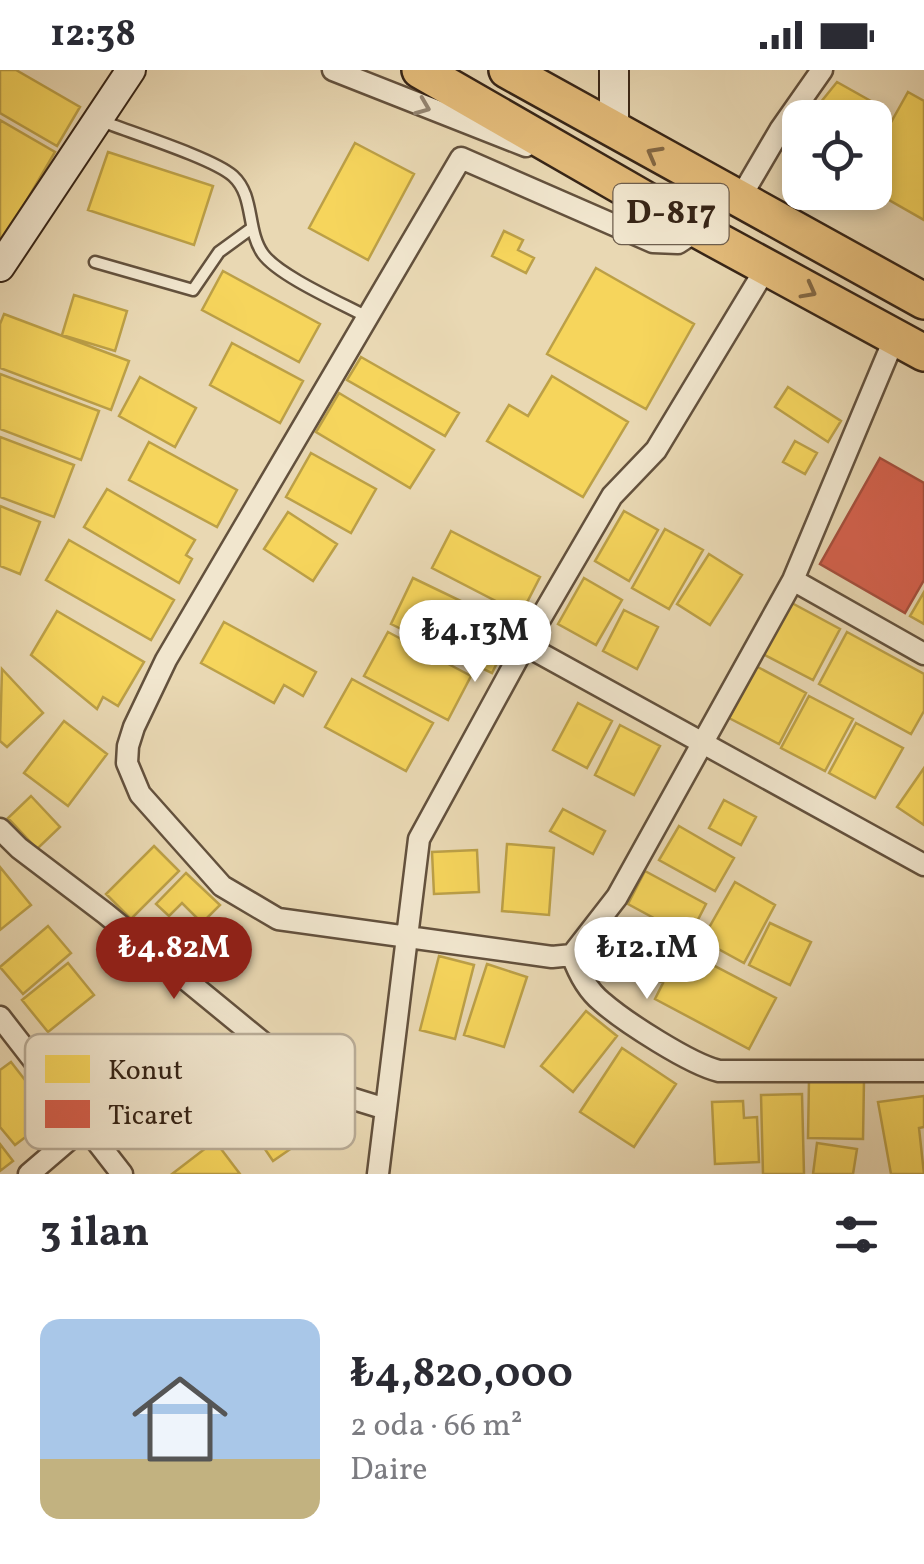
<!DOCTYPE html>
<html lang="tr">
<meta charset="utf-8">
<style>
:root{--surface:#fff;--page:#f7f7f7;--text:#2b2b33;--muted:#7c7c81;--accent:#8f2418}
body{margin:0;font-family:Vollkorn,serif;background:var(--page);color:var(--text);height:100vh;display:flex;flex-direction:column;font-size:38px;white-space:nowrap}
*{box-sizing:border-box;margin:0}
p{font-size:32px;color:var(--muted)}
.icon{flex:none;width:55px;height:55px;fill:none;stroke:currentColor;stroke-width:2;stroke-linecap:round;stroke-linejoin:round}
.map{position:relative;height:1104px;overflow:hidden}
.details{display:flex;flex-direction:column;background:var(--surface);flex:1}
.details>*{flex:none}
.fabs{position:absolute;left:782px;top:30px;display:grid;gap:20px}
.fabs a{display:grid;place-items:center;width:110px;height:110px;border-radius:20px;background:var(--surface);box-shadow:0 5px 15px #0003;font-size:50px}
.price{position:absolute;translate:-50% -85px;padding:0 22px;border-radius:35px;background:#fff;color:#222;font-size:32px;line-height:65px;filter:drop-shadow(0 2px 5px #0008)}
.price::after{content:'';position:absolute;left:50%;top:60px;width:30px;height:22px;margin-left:-15px;background:inherit;clip-path:polygon(0 0,100% 0,50% 100%)}
.price.on{background:var(--accent);color:#fff}
ul{padding:0;list-style:none}
li{display:flex;align-items:center;gap:30px;height:250px;padding:0 40px}
li span{display:grid;place-items:center;flex:none;width:280px;height:200px;border-radius:20px;color:#555}
li>.icon{margin-inline-start:auto}
span .icon{width:120px;height:120px;fill:#fffc;stroke-width:1}
li b{font-size:42px}
h2{display:flex;justify-content:space-between;align-items:center;height:120px;padding:0 40px;font-size:42px}
.status{display:flex;justify-content:space-between;align-items:center;height:70px;padding:0 50px;background:var(--surface);direction:ltr}
.status svg{height:28px;fill:currentColor}
.map>svg:first-child{display:block}
</style>
<div class="status"><b>12:38</b><svg viewBox="0 0 49 12"><path d="M0 12V9h3v3zM5 12V6h3v6zM10 12V3h3v9zM15 12V0h3v12zM26 1h20v11H26zM47 4h2v5h-2z"/></svg></div>
<div class="map">
<svg width="924" height="1104" viewBox="0 0 924 1104">
<rect width="100%" height="100%" fill="#e9d8b3"/>
<filter id="stains"><feTurbulence type="fractalNoise" baseFrequency=".002" numOctaves="4"/><feColorMatrix values="0 0 0 0 .2 0 0 0 0 .09 0 0 0 0 .02 0 0 0 .5 -.17"/></filter>
<radialGradient id="worn" r=".72"><stop offset=".6" stop-color="#630" stop-opacity="0"/><stop offset="1" stop-color="#630" stop-opacity=".3"/></radialGradient>
<path fill="#f6d55c" stroke="#bca047" stroke-width="2.5" d="M0 0H16L80 37 57 76 0 43Z
M837 12 885 39 875 56V48H808Z
M908 22 924 31V150L875 122V81Z
M0 50 55 82 0 176Z
M800 57V87L787 80Z
M355 73 414 104 368 190 309 158Z
M108 82 213 116 194 175 88 140Z
M504 161 523 170 518 180 534 188 526 203 492 186Z
M596 198 694 254 646 339 547 284Z
M223 201 320 254 299 292 202 240Z
M74 225 127 241 115 281 62 265Z
M4 244 129 291 111 340 0 298V254Z
M232 273 303 311 280 353 210 315Z
M361 287 459 343 445 366 347 310Z
M0 304 99 341 81 390 0 359Z
M552 306 628 352 583 427 487 371 509 335 528 346Z
M140 307 196 338 175 377 119 346Z
M788 317 841 351 828 372 775 337Z
M339 323 434 380 410 418 316 362Z
M0 367 74 395 54 447 0 427Z
M795 371 817 383 805 404 783 392Z
M149 372 237 420 217 457 129 410Z
M311 383 376 419 351 463 286 427Z
M107 419 195 470 186 485 192 489 179 513 84 457Z
M0 436 40 452 20 504 0 496Z
M624 441 658 460 629 511 595 491Z
M288 442 337 474 313 511 264 479Z
M665 459 703 480 669 539 632 518Z
M451 461 540 507 521 544 432 498Z
M69 470 174 530 151 570 46 510Z
M709 484 742 505 710 555 677 534Z
M413 508 515 557 492 603 391 554Z
M584 508 622 530 596 575 558 554Z
M924 522V554L910 546Z
M790 532 840 559 813 610 763 584Z
M624 540 658 557 637 599 603 581Z
M57 541 144 592 118 636 103 627 97 639 31 585Z
M224 552 316 602 303 626 284 615 274 633 201 593Z
M388 562 471 606 448 650 364 606Z
M847 562 924 604V641L911 664 819 614Z
M756 596 806 623 779 674 729 648Z
M2 599 43 643 7 677 0 671Z
M352 609 433 653 406 701 325 657Z
M809 626 853 649 825 701 781 678Z
M578 633 612 651 587 698 553 680Z
M64 651 107 684 68 736 24 703Z
M856 653 903 678 875 728 829 703Z
M620 655 660 676 634 725 595 705Z
M924 698V755L897 737Z
M31 726 60 757 37 779 8 748Z
M724 730 756 747 741 775 709 758Z
M563 739 605 761 593 784 550 761Z
M679 756 734 788 715 821 659 790Z
M507 774 554 778 549 845 502 841Z
M154 776 179 801 131 849 106 824Z
M477 780 479 822 434 824 432 782Z
M0 797 31 835 0 860Z
M645 801 706 834 689 867 628 834Z
M186 803 220 835 202 853 182 833 169 846 156 834Z
M735 812 775 835 744 893 702 870Z
M770 853 811 872 790 915 749 895Z
M48 856 71 883 23 924 0 897Z
M667 871 776 928 749 979 655 929 663 913 649 906Z
M439 886 474 895 455 969 420 960Z
M68 893 94 925 48 962 22 930Z
M487 894 527 907 504 977 464 965Z
M586 941 617 966 573 1022 541 996Z
M622 978 676 1014 634 1077 580 1042Z
M11 992 53 1046 15 1075 0 1057V1000Z
M809 1010H864L863 1069 808 1068Z
M287 1013 318 1060 273 1091 241 1044Z
M802 1024 804 1104H763L761 1025Z
M924 1026V1057L919 1058 924 1104H891L878 1032Z
M743 1031 744 1048 757 1047 759 1092 715 1094 712 1032Z
M215 1071 240 1104H172Z
M817 1073 857 1079 853 1104H813Z
M0 1074 13 1091 0 1101Z"/>
<path fill="#d6604d" stroke="#a64e3c" stroke-width="2.5" d="M880 388 924 413V510L905 543 820 494Z"/>
<g fill="none" stroke-linecap="round" stroke-linejoin="round">
<g stroke="#63513d" stroke-width="15">
<path id="lane" d="M99 50C129 62 213 88 233 106 255 126 246 160 263 184 279 206 341 233 367 247
M95 192 193 220 219 182 252 158"/>
</g>
<g stroke="#63513d" stroke-width="25">
<path id="street" d="M333 0 526 76
M739 130 780 60 822 0
M698 160 678 173 653 172 461 88 166 590 134 657 128 676 127 693 140 724 222 816 278 849 552 887 572 885 617 827 793 510 895 267
M793 510 924 584
M525 575 924 795
M0 759 19 778 106 844 318 1018 386 1039
M572 885C578 902 587 920 602 932 625 952 690 994 719 1001H924
M0 947 122 1104
M29 1104 85 1056
M378 1104 419 769 525 575 612 426 656 380 766 198"/>
</g>
<g stroke="#362416" stroke-width="32">
<path id="secondary" d="M614 0V62
M0 197 131 0"/>
</g>
<g stroke="#362416" stroke-width="40">
<path id="highway" d="M420 0 698 160 924 283
M507 0 924 231"/>
</g>
<use href="#lane" stroke="#f1e6ce" stroke-width="10"/>
<use href="#street" stroke="#f1e6ce" stroke-width="20"/>
<use href="#secondary" stroke="#f1e6ce" stroke-width="28"/>
<use href="#highway" stroke="#e4bc7a" stroke-width="35"/>
</g>
<defs><path id="oneway-chevron" d="M-2-3.5L2.5 0L-2 3.5" fill="none" stroke-width="1.6" stroke-linecap="round" stroke-linejoin="round" transform="scale(2.5)"/></defs>
<use stroke="#948572" href="#oneway-chevron" transform="translate(423 37) rotate(22)"/>
<g stroke="#846843">
<use href="#oneway-chevron" transform="translate(654 84) rotate(-151)"/>
<use href="#oneway-chevron" transform="translate(809 221) rotate(28)"/>
</g>
<g text-anchor="middle" dominant-baseline="central" stroke-width="10" stroke-linejoin="round" paint-order="stroke">
<rect fill="#f1e6ce" stroke="#6e5e4d" stroke-width="2.5" x="613.5" y="114" width="115" height="60" rx="8"/>
<g font-size="35" font-weight="bold" fill="#362416">
<text x="671" y="144">D-817</text>
</g>
</g>
<rect x="25" y="964" width="330" height="115" rx="15" fill="#f1e6ce" stroke="#b9ac97" stroke-width="2.5"/>
<rect x="45" y="985" width="45" height="28" fill="#f6d55c"/>
<rect x="45" y="1030" width="45" height="28" fill="#d6604d"/>
<g font-size="28" fill="#362416">
<text x="108" y="1009">Konut</text>
<text x="108" y="1054">Ticaret</text>
</g>
<rect width="100%" height="100%" filter="url(#stains)"/>
<rect width="100%" height="100%" fill="url(#worn)"/>
</svg>
<div class="fabs">
<a><svg class="icon" aria-label="locate" viewBox="0 0 24 24"><circle cx="12" cy="12" r="6"/><path d="M12 2v4M12 18v4M2 12h4M18 12h4"/></svg></a>
</div>
<b class="price" style="left:475px;top:615px">₺4.13M</b>
<b class="price on" style="left:174px;top:932px">₺4.82M</b>
<b class="price" style="left:647px;top:932px">₺12.1M</b>
</div>
<section class="details">
<h2>3 ilan<svg class="icon" aria-label="filters" viewBox="0 0 24 24"><path d="M4 7h16M4 17h16"/><circle cx="9" cy="7" r="2"/><circle cx="15" cy="17" r="2"/></svg></h2>
<ul>
<li><span style="background:linear-gradient(#a9c7e8 70%,#c2b280 0)"><svg class="icon" aria-label="home" viewBox="0 0 24 24"><path d="M3 11l9-7 9 7M6 9v11h12V9"/></svg></span><div><b>₺4,820,000</b><p>2 oda · 66 m²</p><p>Daire</p></div></li>
</ul>
</section>
